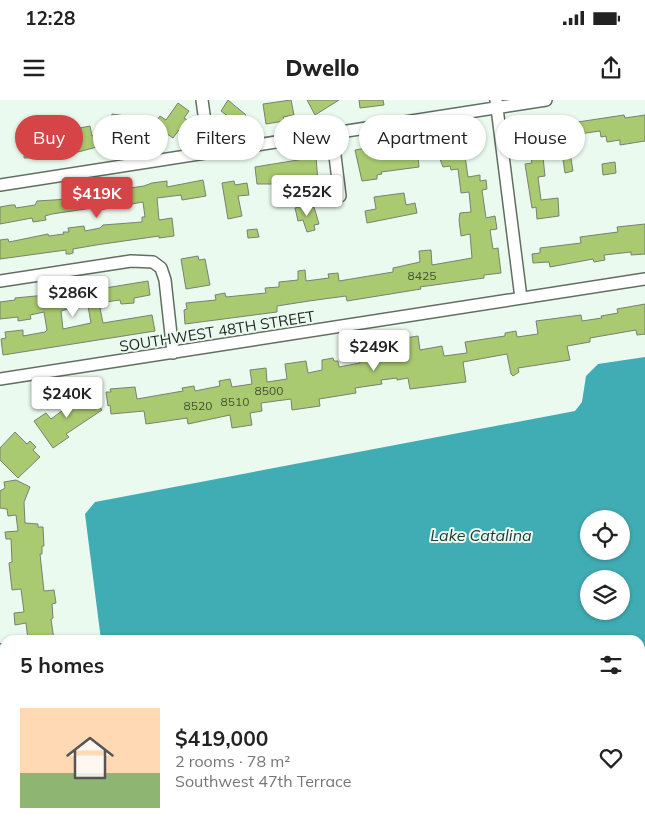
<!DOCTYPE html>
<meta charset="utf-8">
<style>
:root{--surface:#fff;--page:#f2f2f2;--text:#222;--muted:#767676;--line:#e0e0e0;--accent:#d54547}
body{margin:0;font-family:Mulish,sans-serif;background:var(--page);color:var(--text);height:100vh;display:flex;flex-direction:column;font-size:19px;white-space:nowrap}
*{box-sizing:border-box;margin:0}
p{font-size:16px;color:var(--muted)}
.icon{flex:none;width:28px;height:28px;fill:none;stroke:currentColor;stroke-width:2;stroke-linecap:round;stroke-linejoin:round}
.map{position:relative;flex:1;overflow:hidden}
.details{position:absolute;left:0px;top:535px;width:645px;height:196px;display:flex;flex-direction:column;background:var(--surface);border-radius:15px 15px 0 0;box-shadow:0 1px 4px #0004}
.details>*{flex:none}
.guide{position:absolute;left:15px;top:15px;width:615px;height:45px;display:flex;gap:10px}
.buttons{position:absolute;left:580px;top:410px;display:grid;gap:10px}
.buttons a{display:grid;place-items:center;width:50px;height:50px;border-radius:50%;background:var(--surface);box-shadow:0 1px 4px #0004;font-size:25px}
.price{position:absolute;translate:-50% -42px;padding:0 11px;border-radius:5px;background:#fff;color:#222;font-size:16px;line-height:32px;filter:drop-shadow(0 1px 2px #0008)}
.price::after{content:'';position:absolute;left:50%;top:30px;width:15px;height:11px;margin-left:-8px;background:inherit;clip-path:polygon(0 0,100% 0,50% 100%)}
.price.current{background:var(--accent);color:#fff}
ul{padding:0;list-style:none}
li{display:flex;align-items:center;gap:15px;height:125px;padding:0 20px}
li+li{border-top:1px solid var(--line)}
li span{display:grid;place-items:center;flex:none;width:140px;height:100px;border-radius:0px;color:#555}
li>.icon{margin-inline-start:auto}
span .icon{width:60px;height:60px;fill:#fffc;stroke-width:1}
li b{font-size:21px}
h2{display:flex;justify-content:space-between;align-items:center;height:60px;padding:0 20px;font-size:21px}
.tag{padding:0 18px;border-radius:22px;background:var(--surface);box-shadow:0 1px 4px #0004;font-size:18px;line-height:45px}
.tag.current{background:var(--accent);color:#fff}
.status{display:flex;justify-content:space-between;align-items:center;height:35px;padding:0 25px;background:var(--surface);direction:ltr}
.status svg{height:14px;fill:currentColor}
header{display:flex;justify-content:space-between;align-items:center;height:65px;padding:0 20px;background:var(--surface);font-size:22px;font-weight:800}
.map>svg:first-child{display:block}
</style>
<div class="status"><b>12:28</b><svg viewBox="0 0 49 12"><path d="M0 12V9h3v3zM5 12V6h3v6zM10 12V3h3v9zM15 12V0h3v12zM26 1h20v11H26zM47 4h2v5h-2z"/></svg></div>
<header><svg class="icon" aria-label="menu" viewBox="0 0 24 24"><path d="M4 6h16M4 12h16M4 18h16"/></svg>Dwello<svg class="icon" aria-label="share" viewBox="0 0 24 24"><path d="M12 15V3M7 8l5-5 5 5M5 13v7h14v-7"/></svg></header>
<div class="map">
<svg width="645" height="731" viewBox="0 0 645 731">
<rect width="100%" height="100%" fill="#ebfaee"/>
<path fill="#40acb4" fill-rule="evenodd" d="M645 257V731H125V726H640V540H101L85 414 95 402 575 311 582 302 586 276 598 264ZM589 419H621V451H589ZM589 479H621V511H589Z"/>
<path fill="#a9ca70" stroke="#7a8072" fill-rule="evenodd" d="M228 0 246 15 238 24 221 11Z
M291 0 294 15 283 17 284 21 266 24 263 4Z
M307 0H339L315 15Z
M359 0H383L384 5 360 8Z
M178 3 189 11 184 18 189 21 182 32 179 30 173 38 154 25 160 16 166 20Z
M112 14 145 19 142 38 109 35Z
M624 15 625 18 645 15V41L620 45V40L607 42 606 36 601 37 600 31 579 34 581 44 569 46 573 71 565 73 558 25Z
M537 17 547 24 531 46 521 39Z
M90 26 92 36 99 34 101 46 74 53 71 33 75 32V29Z
M32 30H41L40 45H51V57L24 58 25 42H31Z
M416 42 417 47 463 42 468 77 480 75V81L486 80 487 89 482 90 486 118 495 116 497 129 490 130 493 149 498 148 501 173 484 175V178L420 187 421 189 347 201 346 196 309 201 277 206V212L185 224 184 210 187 209 186 203 216 200 215 195 225 193 226 197 266 193 265 188 279 187V182L298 180V171L305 170 306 181 329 178 328 174 338 173 339 181 393 172V168L420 162 419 151 431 150 432 165 472 158 470 134 461 136 459 120 460 113 471 112 469 92 461 93 458 69 451 70 450 66 443 67 438 54 418 57 419 67 381 72 382 74 377 75V79L362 81 355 50 373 47 375 58 389 56 388 48Z
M316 57 318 82 312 83 313 92 300 93 299 79 280 81V84H257L255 67Z
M543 57 545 76 538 77 541 100 558 98 559 116 537 119 536 107 532 108 525 64 532 63 531 58Z
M615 62 616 73 603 75 602 64Z
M203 80 206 96 182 100 181 95 157 98 159 120 172 118 174 136 159 138V136L96 145 73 149V153L70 154H66V150L0 159V140L8 139 9 142 48 134 49 136 64 134 63 132H69L68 128 84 126 85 131 100 128 103 125 142 122V117H145L143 102 99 110V107L52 114 45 116 46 120 33 122 32 118 0 124V107L11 105H15L16 108 35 105 37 101 69 99 68 97 144 86 152 83 167 81V87Z
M234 81 235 85 247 83 249 95 238 96 242 116 228 119 222 83Z
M404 93 406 105 415 103 417 113 367 123 365 111 376 109 374 97Z
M306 105 307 109 314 107 319 124 314 125 315 130 307 132 303 120 298 121 295 108Z
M645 124V154L631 155V152L604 155 605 160 594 162 593 159 550 167 549 162 533 163 532 154 540 153V148L581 143 580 137 618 132 617 127Z
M257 129 259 137 248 138 247 130Z
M198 156 199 160 205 159 210 185 186 189 181 159Z
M148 181 150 195 134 198V203L121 204 120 200 105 202V207L100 208 103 223 152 215 155 231 3 255 1 239 6 238 5 232 23 230V236L45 232 47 230 44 212 30 215 31 219 18 221V217L0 219V202L15 200V198L87 191ZM86 204 88 206 91 223 63 229 61 211Z
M645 204V234L637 235 636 230 590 238V242L567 246 570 260 518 268 519 272 513 276 511 274 507 254 463 262 466 282 410 289 408 278 397 280V278L381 280 382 284 355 288 356 293 319 299 320 306 292 310 291 299 261 303 262 311 250 313 252 325 232 328 230 315 188 324 187 318 146 324 144 311 111 314 110 305 108 306 106 292H111L110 289 135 287 137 299 183 291 182 288 194 286 195 291 220 286 219 281 230 279 232 287 252 284 250 270 266 268 267 282 287 279 285 264 306 261 308 273 322 270V260L333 258 334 261H338L339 267 360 263 358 256 370 254 371 263 394 260 393 252 401 251 399 239 418 236 420 250 442 246 444 256 467 253 465 242 505 236V233L516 231 517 237 538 234 536 221 581 215 582 221 602 218 601 216 618 213 617 209Z
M71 294 78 303 90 294 102 310 66 334 69 337 53 348 34 321 46 313 51 319 66 308 61 301Z
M15 332 27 344 30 341 36 347 33 350 40 357 18 378 0 360V348Z
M16 380 30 387 24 402 25 423 38 424V427H43L44 446H42V454H40L44 491 54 490 56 503 52 504 53 518 51 519 54 540H28L26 523 15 525 14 513 24 512 21 489 12 490 9 463 12 462 11 439H6L5 432 18 431 16 415 8 416 7 409 0 408V391L5 388 4 382Z"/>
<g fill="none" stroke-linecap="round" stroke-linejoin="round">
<g stroke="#626e64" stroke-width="14">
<path id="minor" d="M202 0 209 51
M496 0 521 198
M332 32 340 96
M0 85 546 0
M0 181 131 161 153 162 161 168 165 180 173 253
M0 279 645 179
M0 550 5 592
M21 726V731"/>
</g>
<g stroke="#626e64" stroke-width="18">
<path id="major" d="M0 668 5 710
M7 726 8 731"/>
</g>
<use href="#minor" stroke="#fff" stroke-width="11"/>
<use href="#major" stroke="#fff" stroke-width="15"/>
</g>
<g text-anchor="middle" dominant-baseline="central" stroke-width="4" stroke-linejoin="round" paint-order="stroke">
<g font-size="12" fill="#445036">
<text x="422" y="175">8425</text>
<text x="269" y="290">8500</text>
<text x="235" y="301">8510</text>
<text x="198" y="305">8520</text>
</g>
<g font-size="15" fill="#222723" stroke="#ebfaee">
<text transform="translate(217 231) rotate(-9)">SOUTHWEST 48TH STREET</text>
</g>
<g font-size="16" font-style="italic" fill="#20393a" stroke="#ebfaee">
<text x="481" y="435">Lake Catalina</text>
</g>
</g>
</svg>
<div class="buttons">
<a><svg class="icon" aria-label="locate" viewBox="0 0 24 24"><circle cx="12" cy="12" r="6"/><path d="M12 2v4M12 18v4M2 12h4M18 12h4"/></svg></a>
<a><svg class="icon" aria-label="layers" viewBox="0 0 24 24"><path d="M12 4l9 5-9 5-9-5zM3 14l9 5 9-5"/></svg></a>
</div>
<b class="price" style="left:307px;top:117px">$252K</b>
<b class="price current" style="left:97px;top:119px">$419K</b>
<b class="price" style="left:73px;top:218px">$286K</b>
<b class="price" style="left:374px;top:272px">$249K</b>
<b class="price" style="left:67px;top:319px">$240K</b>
<div class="guide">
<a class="tag current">Buy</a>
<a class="tag">Rent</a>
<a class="tag">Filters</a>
<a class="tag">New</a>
<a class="tag">Apartment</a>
<a class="tag">House</a>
</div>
<section class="details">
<h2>5 homes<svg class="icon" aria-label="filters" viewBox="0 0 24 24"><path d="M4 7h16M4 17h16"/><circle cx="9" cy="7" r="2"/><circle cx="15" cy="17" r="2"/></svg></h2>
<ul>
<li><span style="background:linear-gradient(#ffd9b3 65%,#8fb573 0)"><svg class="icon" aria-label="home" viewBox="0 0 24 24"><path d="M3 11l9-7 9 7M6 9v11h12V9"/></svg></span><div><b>$419,000</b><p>2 rooms · 78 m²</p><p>Southwest 47th Terrace</p></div><svg class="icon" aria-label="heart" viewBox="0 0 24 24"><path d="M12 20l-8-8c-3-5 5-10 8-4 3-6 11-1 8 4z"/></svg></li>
</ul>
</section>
</div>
